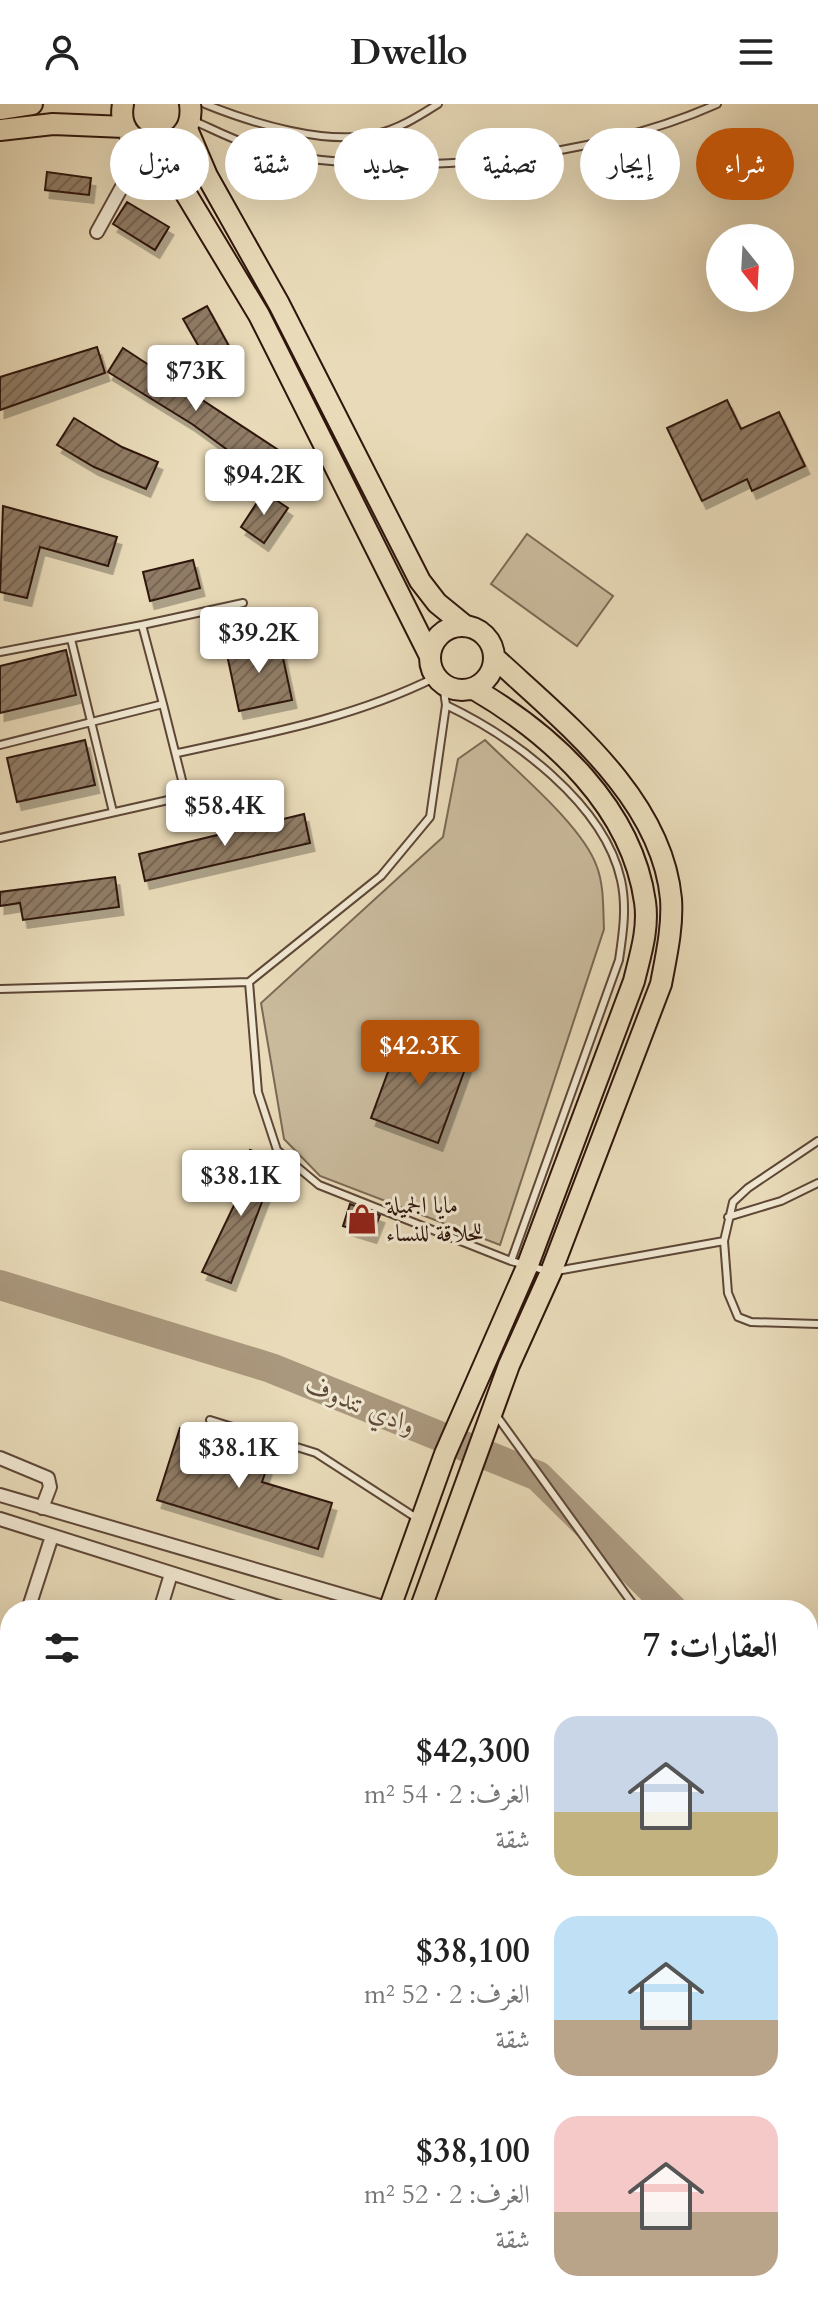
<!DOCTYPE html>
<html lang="ar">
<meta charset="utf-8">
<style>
:root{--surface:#fff;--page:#f6f6f6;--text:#222;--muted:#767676;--accent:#b45309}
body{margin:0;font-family:Cardo,Amiri,serif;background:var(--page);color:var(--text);direction:rtl;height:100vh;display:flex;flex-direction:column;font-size:30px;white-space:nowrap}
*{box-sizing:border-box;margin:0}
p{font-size:26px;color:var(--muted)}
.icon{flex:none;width:44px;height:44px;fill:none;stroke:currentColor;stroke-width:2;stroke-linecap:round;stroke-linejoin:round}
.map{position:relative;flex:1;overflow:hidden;direction:ltr}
.sheet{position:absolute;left:0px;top:1496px;width:818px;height:714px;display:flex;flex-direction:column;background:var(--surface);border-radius:32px 32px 0 0;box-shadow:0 8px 32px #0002;direction:rtl}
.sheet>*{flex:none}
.hud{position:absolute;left:24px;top:24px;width:770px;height:72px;direction:rtl;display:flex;gap:16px}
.needle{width:52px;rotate:162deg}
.buttons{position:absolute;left:706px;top:120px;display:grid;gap:16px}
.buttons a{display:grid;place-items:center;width:88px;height:88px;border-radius:50%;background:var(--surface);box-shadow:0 8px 32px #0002;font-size:40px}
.price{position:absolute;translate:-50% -68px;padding:0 18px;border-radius:8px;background:#fff;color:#222;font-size:26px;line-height:52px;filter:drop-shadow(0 2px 4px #0008)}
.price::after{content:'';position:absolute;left:50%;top:48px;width:24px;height:18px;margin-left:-12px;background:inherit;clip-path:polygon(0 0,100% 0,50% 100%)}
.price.on{background:var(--accent);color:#fff}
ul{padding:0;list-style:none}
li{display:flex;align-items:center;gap:24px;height:200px;padding:0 40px}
li span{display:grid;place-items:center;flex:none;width:224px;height:160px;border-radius:24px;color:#555}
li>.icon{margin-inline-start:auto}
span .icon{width:96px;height:96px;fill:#fffc;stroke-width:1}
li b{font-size:34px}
h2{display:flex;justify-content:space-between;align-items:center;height:96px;padding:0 40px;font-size:34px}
.tag{padding:0 28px;border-radius:36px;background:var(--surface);box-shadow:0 8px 32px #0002;font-size:28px;line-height:72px}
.tag.on{background:var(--accent);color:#fff}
header{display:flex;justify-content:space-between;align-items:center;height:104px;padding:0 40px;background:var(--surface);font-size:36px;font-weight:700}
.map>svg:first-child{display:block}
</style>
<header><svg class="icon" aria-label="menu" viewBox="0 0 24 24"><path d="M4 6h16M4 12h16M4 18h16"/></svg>Dwello<svg class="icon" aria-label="person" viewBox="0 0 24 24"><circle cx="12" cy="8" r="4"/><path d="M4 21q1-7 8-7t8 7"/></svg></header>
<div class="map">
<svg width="818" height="2209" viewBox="0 0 818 2209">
<defs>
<pattern id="building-hatch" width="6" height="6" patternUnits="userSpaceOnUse" patternTransform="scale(2)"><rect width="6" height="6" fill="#907c66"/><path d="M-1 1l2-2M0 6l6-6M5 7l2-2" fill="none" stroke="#766552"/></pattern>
<filter id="shadow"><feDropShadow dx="4.5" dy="8" stdDeviation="0" flood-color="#0004"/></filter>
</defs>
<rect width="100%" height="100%" fill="#e9dbb9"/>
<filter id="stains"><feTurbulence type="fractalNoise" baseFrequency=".0025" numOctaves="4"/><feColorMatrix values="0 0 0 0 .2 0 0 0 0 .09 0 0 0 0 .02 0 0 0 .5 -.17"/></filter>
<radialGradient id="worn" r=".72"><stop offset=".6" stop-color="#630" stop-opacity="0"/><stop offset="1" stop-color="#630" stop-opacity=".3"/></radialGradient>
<path fill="#c9ba9c" stroke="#7c6854" stroke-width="2" d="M527 430 613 492 577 542 491 480Z
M485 636C517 668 583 722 597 763 604 782 603 804 604 825L500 1141 320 1072 284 1035 261 899 443 733 458 655Z"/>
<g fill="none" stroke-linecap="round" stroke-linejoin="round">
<path stroke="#aa987e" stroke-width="30" d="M0 1181 271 1264 538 1372 673 1506
M808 1639 818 1649"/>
</g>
<path fill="url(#building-hatch)" stroke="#2f160c" stroke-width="2" filter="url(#shadow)" d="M47 68 91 74 89 91 45 86Z
M127 98 169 123 155 146 113 120Z
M207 202 229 242 206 255 183 215Z
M97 243 105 269 0 306V273Z
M123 244 283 349 266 374 192 320 108 268Z
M727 296 741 325 779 308 805 362 752 387 747 375 702 397 667 324Z
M74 314 122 343 158 358 146 385 94 363 57 341Z
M264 388 288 404 264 439 241 423Z
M3 402 117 433 108 462 40 443 27 494 0 488Z
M193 456 200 484 150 497 143 468Z
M279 535 292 596 239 607 226 546Z
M66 546 76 591 0 609V562Z
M85 636 95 681 17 698 7 654Z
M304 710 310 739 145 777 139 750Z
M115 773 119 803 23 816 20 799 0 802V788Z
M402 930 469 954 438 1039 371 1014Z
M250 1046 278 1056 231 1179 202 1168 238 1093Z
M350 1100 380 1111 372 1131 343 1122Z
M180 1324 271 1352 262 1378 332 1399 318 1445 157 1396Z"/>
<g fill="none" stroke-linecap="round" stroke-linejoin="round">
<g stroke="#5e4737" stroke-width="10">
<path id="lane" d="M205 0C252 19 326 42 376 30 399 25 419 12 438 0
M192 16C217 27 243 41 271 48 402 76 595 55 717 0
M71 535 113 708
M0 548 142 521
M443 580 446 601 430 713 381 772 249 878 258 988 277 1046 319 1081 511 1157 551 1168 724 1137 733 1098 748 1084 818 1037
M163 600 142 521 243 499
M446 601C513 633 604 699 621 776 627 803 623 829 619 856L511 1157
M0 641 163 600 186 692 0 734
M177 649C266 630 354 614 436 573
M0 885 249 878
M728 1113 781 1097 818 1079
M724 1137 728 1189 738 1213 751 1218 818 1220
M496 1311 637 1506
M210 1316 316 1349 418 1415
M808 1719 818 1730
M808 2041 818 2032
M701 2200 709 2209
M719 2200 720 2209"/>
</g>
<g stroke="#5e4737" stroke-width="16">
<path id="street" d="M97 128 145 41
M0 1354 48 1374 50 1383 42 1404
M0 1391 390 1505
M0 1415 288 1506
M28 1506 52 1432
M160 1506 171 1470
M0 1538 10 1541"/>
</g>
<g stroke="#2f160c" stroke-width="22">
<path id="secondary" d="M0 1727 10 1730"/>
</g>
<g stroke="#2f160c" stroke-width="24">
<path id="primary" d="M123 0C113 54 198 55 190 0
M0 5 32 0
M187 25 207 72 279 200 420 477 437 499 464 521
M0 26 53 20 125 23
M154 42 177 75 259 211 430 552
M430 554a32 32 0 1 1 64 0a32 32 0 1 1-64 0Z
M389 1506 445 1350 527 1163 634 877C640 852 649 825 645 798 632 704 553 631 474 585
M420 1506 509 1261 551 1168 661 880C666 853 673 823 671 795 662 694 564 618 495 554
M257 2209 260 2200
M290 2209 293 2200"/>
</g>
<use href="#lane" stroke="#f1e8d2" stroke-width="6"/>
<use href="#street" stroke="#f1e8d2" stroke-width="12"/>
<use href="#secondary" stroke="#f1e8d2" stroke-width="18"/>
<use href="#primary" stroke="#e9dbb9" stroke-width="20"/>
</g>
<defs>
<g id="shop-bare" transform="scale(2.4)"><path d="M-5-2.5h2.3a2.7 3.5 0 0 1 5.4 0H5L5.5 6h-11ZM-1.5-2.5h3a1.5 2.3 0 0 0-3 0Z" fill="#8f2418" stroke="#f1e8d2" stroke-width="2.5" paint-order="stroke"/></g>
</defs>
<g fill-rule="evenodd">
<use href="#shop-bare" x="362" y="1115"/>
</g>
<g text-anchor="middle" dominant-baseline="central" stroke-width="6" stroke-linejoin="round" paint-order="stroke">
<g font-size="24" fill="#2f160c" stroke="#f1e8d2" text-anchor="start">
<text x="386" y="1101">مايا الجميلة<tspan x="386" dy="28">للحلاقة للنساء</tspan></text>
</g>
<g font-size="26" font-style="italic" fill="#604a3a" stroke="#f1e8d2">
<text transform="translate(361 1301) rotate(22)">وادي تندوف</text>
</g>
</g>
<rect width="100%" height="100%" filter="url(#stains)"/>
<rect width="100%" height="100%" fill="url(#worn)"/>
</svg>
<div class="buttons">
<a><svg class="needle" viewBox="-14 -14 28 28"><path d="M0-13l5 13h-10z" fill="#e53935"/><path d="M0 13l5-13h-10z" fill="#767676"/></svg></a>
</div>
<b class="price" style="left:196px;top:309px">$73K</b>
<b class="price" style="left:264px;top:413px">$94.2K</b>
<b class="price" style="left:259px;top:571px">$39.2K</b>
<b class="price" style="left:225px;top:744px">$58.4K</b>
<b class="price on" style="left:420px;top:984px">$42.3K</b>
<b class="price" style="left:241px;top:1114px">$38.1K</b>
<b class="price" style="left:239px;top:1386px">$38.1K</b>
<div class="hud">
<a class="tag on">شراء</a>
<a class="tag">إيجار</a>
<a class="tag">تصفية</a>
<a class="tag">جديد</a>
<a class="tag">شقة</a>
<a class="tag">منزل</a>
</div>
<section class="sheet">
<h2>العقارات: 7<svg class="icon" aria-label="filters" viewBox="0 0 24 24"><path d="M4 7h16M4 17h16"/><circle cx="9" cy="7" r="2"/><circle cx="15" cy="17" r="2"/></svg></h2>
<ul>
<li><span style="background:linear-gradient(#c9d6e8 60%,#c2b280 0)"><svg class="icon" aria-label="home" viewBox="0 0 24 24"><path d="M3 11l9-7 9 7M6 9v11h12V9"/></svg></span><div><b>$42,300</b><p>الغرف: 2 · 54 m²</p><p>شقة</p></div></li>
<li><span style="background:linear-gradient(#bfe0f5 65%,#b9a48a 0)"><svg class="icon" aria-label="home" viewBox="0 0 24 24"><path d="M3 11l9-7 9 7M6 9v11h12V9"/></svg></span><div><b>$38,100</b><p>الغرف: 2 · 52 m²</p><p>شقة</p></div></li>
<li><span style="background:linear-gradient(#f6c9c9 60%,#b9a48a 0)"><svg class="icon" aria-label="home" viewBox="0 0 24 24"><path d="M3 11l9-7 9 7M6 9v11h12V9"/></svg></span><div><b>$38,100</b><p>الغرف: 2 · 52 m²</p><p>شقة</p></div></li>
</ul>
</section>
</div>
